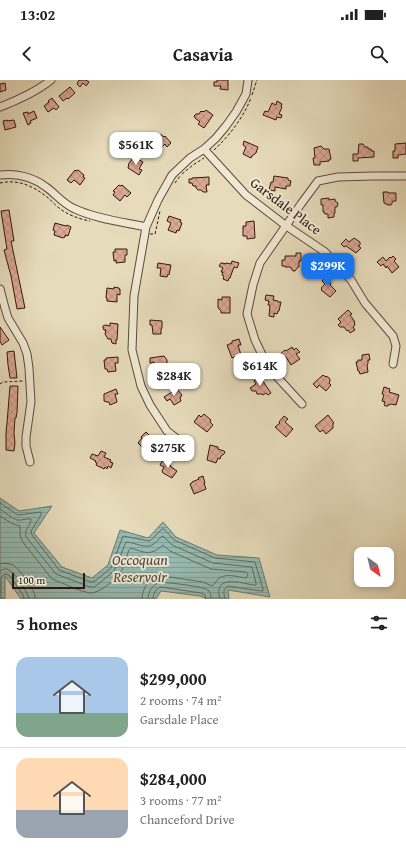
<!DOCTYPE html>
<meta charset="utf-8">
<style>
:root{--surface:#fff;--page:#f6f6f6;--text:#202124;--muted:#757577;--line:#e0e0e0;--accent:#1a73e8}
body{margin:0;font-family:"Gentium Book Plus",serif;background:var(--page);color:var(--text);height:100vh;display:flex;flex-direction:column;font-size:15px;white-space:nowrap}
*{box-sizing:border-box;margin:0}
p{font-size:13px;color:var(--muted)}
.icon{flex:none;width:22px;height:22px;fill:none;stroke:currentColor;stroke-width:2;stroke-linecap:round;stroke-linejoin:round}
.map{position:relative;height:519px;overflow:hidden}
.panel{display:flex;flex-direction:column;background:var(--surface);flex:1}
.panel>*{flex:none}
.needle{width:26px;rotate:146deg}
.tools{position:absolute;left:354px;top:467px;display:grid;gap:8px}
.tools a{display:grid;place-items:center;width:40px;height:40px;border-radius:8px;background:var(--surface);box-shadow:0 2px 6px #0003;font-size:20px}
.scale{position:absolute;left:12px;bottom:10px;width:73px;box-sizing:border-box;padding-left:4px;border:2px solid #30180e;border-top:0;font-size:11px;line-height:14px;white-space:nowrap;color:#30180e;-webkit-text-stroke:3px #efe8d3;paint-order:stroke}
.price{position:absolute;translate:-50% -34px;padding:0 9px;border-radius:8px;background:#fff;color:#222;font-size:13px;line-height:26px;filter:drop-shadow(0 1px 2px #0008)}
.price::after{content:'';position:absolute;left:50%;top:24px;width:12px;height:9px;margin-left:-6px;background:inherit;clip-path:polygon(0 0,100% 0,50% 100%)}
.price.selected{background:var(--accent);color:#fff}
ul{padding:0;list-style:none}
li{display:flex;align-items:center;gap:12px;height:100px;padding:0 16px}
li+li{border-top:1px solid var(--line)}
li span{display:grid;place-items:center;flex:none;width:112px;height:80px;border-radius:12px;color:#555}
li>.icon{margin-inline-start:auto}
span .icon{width:48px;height:48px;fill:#fffc;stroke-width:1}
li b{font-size:17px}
h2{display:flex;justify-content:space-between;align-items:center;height:48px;padding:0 16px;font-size:17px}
.status{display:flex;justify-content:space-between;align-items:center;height:28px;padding:0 20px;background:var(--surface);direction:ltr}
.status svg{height:11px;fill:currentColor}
header{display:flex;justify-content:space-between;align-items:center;height:52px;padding:0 16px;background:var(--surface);font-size:18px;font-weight:700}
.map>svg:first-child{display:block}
</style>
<div class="status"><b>13:02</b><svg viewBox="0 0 49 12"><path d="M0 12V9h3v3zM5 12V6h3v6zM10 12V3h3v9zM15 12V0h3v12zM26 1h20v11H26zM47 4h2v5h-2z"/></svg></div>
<header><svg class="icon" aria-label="back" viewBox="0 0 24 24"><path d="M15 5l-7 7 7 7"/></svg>Casavia<svg class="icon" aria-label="search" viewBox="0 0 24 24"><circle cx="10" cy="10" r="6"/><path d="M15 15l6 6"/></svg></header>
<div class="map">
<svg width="406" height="519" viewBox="0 0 406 519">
<defs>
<pattern id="water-rules" width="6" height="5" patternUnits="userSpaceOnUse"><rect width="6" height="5" fill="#96bbb2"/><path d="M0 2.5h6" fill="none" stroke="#82a098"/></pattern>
<pattern id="building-cross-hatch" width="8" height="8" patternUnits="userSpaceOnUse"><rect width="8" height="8" fill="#dba692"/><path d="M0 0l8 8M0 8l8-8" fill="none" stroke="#bc8e7d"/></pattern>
</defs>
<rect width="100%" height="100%" fill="#e6dbbb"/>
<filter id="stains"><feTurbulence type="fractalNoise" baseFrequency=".005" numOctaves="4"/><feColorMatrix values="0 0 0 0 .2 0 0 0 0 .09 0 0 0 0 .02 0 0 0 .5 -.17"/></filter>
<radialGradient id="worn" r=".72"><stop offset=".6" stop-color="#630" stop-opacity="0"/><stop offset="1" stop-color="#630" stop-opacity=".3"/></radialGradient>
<path fill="url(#water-rules)" stroke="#6d7a70" d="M0 418 19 431 52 426 34 453 62 487 92 498 108 485 120 450 148 458 163 442 176 457 217 475 259 478 270 517 228 510 229 519H207L200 516 161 511 156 519H21L5 496V519H0Z"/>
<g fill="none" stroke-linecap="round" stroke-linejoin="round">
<path stroke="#636a60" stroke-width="1" d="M0 423 18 435 41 432V435L31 451 32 455 59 490 91 502 95 501 111 488 123 456 149 461 151 460 162 449H164L174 460 215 478 255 482 263 509V511H261L228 506C222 509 224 514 225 519
M0 429C5 432 11 438 17 440 22 441 26 438 31 439 31 446 24 448 26 457L56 494 90 507H94L97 505 114 491 126 462C134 462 145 469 152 465 156 463 159 459 162 456L164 457 172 465 213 483 252 487 256 503V505H254C245 504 222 496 219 509 218 512 219 516 220 519
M0 436 13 444 20 446V455L22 461 52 499 57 501C67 505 79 511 90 513 98 514 116 500 120 493 125 486 126 477 129 470L131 468C138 470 147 475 154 471 158 470 160 467 163 465L170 471 211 489 246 492 248 495 246 498C238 497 227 493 219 498 217 500 215 504 212 506L203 502 163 496C151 496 142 507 142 519
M0 484C4 483 8 483 13 485 18 487 32 507 34 513 35 515 35 516 35 519
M0 491C3 489 6 488 9 490 15 492 28 513 29 519
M1 519V498L3 495 6 494 10 496 23 515 24 519
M148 519C148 511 153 504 161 502 170 503 202 506 208 510 211 513 211 516 211 519
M153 519C153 514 156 508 161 507L201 513 205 515 206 519"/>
</g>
<path fill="url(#building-cross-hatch)" stroke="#30180e" d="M79 0H86L89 2 86 6 83 3 80 7 77 4Z
M217 0H228V10L220 9 221 6H214V2H217Z
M5 3 6 10 0 12V4Z
M70 7 75 13 68 19 67 18 63 21 59 16Z
M52 18 59 27 56 30 54 28 48 32 44 26 49 22 48 21Z
M277 21 282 24 281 27H282L279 34 282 35 281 38 277 37 276 40 263 35 265 31 268 32 272 23 276 25Z
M206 30 213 35 204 48 198 44 200 42 195 38 194 36 196 34H199L201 31 202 32 203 31 204 32Z
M34 31 37 38 30 41 31 43 28 45 23 33 28 32V34Z
M7 40V41L14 40 16 47 5 50 3 41Z
M160 54 164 57 165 56 171 63 167 67 165 64 158 71 155 69 153 71 148 67 151 64Z
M244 61 258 67 256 73 252 76 251 78 243 74 246 67 243 65Z
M406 63V74L398 75V78H393V71H395V64Z
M359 64H363L365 67H368V69H371V71H374V77L358 78V81H353V74H358Z
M321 66 324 69H329L331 79 329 80V81L320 82V85H314L313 78H315L314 68Z
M134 77 143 82 139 89 142 90 139 95 128 88 129 83Z
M75 90 76 91 78 90 84 95 83 97 85 98 80 105 74 100 71 103 67 100Z
M274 96 288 98V100L291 101 290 106H286V109L275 107V111L269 110 271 102H273Z
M209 97V105H206L207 112H203L201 110H198L196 108V106H193L192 103H189V99H192V98Z
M119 105 121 106 122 105 131 113 127 117 125 115 120 121 113 115 115 112 113 111Z
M383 112H388V113H396V121H393L391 125H388L384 123Z
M329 118V120L335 119V121L338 123 337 127H335V133H334V137L328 138V134H325L324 132H323V125H321V119Z
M9 130 14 161H11L25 228 17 229 11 196 4 170 7 169 1 131Z
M169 136 181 140 180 142 182 143 179 151 177 150 176 153 168 150 171 143 167 141Z
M254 141 255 158 247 159V156H243V146H246V142Z
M55 143 66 146 67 145 71 147 68 156 65 155V157L63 158 54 155 55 151 53 150Z
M354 158 360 162V165L358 166 361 168 356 173 346 166 344 167 341 164 346 159 349 162Z
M115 169H127V175H125V182L116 183V180L114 181 113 172H115Z
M296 173H301V181H299V187H298L295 191H293L290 187H285V186H282V180H285V176H296Z
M393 176 396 179 394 181 399 187 392 193 387 186 386 188 383 184 381 186 377 182 383 177 386 181 390 177 391 178Z
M232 181 239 183 237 188 234 187 230 198H229L228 201 223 199 224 196 222 195 223 192H221L223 188 219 186 221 183H222L226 184V183L231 184Z
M158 183 171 185 169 195 168 194 167 197 160 196 161 188H157Z
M327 196 331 199 329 201 331 204 330 205 336 211 330 217 321 210 322 209 321 208 325 204 322 201Z
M114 207 119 208V209H120V215L117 214V222L107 221V218H106L107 208 114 209Z
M266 215 274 216 273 220 278 221V222H281L279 231H278L277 234 274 233V237L269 236 270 225H268L269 221 265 220Z
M222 217H230V233H221V231L218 228V219L222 220Z
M348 230 352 234 350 235 355 242H354L355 245 353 247 355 250 350 253 348 250 347 251 344 247H340L338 245 341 242 338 239Z
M150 240 162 241V248L161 249V254H153L152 245H150Z
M110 243 118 244 117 260H116V264L112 263 111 259H108L105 254 106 250H104L103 248V246L105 245 110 246Z
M0 247 9 260 2 265 0 261Z
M239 259 241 265H238L241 275 232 278 227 265 232 263V261Z
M292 267 294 270 296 268 300 272 296 274 300 279 291 285 286 277 282 279 279 275 285 270 286 271Z
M14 271 17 298H10L8 285 7 272Z
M369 274 370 280H368V284L367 285 368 292 360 294 359 291H358L356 282H358V280H362V275Z
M164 276 167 280V283L163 286 164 289 156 290 154 282 150 283V278Z
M118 277V283H115L116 291 108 292 107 289H105L104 280H106V278Z
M323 295 324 296 328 297 330 299V301L329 303 331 305 326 311 319 305 317 308 313 304Z
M260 297 271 313 268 315 266 313 263 315 262 314H257L256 311H252L250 308 256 304 254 301Z
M10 306H18L17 333 16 338H15L14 353 15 363 14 371 6 370V352L7 343Z
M384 307 390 309 389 312 399 315 396 325 391 324 387 326H385L384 324 385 322 382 321 384 315 382 314Z
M116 309 118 314H115L117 322 110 325 109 322H107L104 321V314Z
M177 309 182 315 180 318 181 321 174 325 170 319 167 321 164 317Z
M204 334 211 340 210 342 213 345 207 352 194 342 199 335 201 337Z
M328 335 334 343H333V348L326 354 323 350 320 352 315 346Z
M284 336 288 339 285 342 293 349 286 357 275 347 280 343 279 342Z
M146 352 150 356 148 358 156 365 153 368 155 371 151 375 149 372 148 373 138 363 142 358 141 357Z
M210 365 218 367V369L224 371 225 372 224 374 221 376 220 379 218 378 216 383 207 380Z
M101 371 106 373 104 377 111 380 110 382 113 383 111 388 108 386 107 389 105 387 104 389 96 385 97 383 95 382 96 381 90 378 92 374 98 376Z
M164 378 169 381 167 383 171 386H170L177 391 172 398 163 393 162 391 164 387 160 385Z
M203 396 205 403H204L206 409 194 414 190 404 192 403V402L199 399 198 398Z"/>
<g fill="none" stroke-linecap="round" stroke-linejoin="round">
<g stroke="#5e4939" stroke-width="9">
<path id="minor" d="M0 27C18 20 36 12 51 0
M204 69 246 115 285 145 325 172 351 200 365 223 393 256 396 266 393 284
M0 95C16 93 33 97 46 107 56 114 63 124 75 129 97 139 123 142 146 147
M0 209 5 228 8 238 23 263 27 274 29 288 31 322 26 357V366L30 382
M302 324 268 287 255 260 247 234 253 205 260 183 301 124 318 101 338 97 373 96H406
M188 367 167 351 150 325 141 306 132 270 134 216 146 147 158 120 172 95 190 78 204 69 216 58 226 46 236 32 246 14 248 0"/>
</g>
<path stroke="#30180e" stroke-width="1" stroke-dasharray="3 2" stroke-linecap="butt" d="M252 15 257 0
M214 70C230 55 243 38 251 18
M182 94 193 85 204 78
M0 103C18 99 33 106 47 117 51 120 54 124 59 128 68 135 79 139 90 141
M175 103 180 96
M150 154H155L160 131
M0 304 3 302 23 301"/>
<use href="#minor" stroke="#efe8d3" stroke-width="7"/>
</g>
<g text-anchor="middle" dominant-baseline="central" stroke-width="4" stroke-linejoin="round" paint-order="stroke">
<g font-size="14" fill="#30180e" stroke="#efe8d3">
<text transform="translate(286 126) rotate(37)">Garsdale Place</text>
</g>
<g font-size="15" font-style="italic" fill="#4f493f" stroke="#efe8d3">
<text x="140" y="479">Occoquan<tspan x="140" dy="17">Reservoir</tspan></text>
</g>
</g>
<rect width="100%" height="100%" filter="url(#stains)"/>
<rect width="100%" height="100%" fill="url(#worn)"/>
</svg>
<div class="tools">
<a><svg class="needle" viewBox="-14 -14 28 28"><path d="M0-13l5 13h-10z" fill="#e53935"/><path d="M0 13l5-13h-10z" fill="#757577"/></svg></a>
</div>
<div class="scale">100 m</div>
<b class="price" style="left:136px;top:86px">$561K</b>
<b class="price selected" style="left:328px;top:207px">$299K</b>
<b class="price" style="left:260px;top:307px">$614K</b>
<b class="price" style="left:174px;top:317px">$284K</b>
<b class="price" style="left:168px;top:389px">$275K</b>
</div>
<section class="panel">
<h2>5 homes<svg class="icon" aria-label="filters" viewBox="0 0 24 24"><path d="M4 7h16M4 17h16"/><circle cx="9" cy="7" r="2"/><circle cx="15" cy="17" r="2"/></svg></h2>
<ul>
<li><span style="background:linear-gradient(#a9c7e8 70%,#7fa58c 0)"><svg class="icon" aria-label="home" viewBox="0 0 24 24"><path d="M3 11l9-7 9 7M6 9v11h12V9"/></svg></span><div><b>$299,000</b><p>2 rooms · 74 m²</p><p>Garsdale Place</p></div></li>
<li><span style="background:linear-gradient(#ffd9b3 65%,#9aa5b1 0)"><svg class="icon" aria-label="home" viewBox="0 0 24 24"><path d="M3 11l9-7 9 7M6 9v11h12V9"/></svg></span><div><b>$284,000</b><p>3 rooms · 77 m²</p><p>Chanceford Drive</p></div></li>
</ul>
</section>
